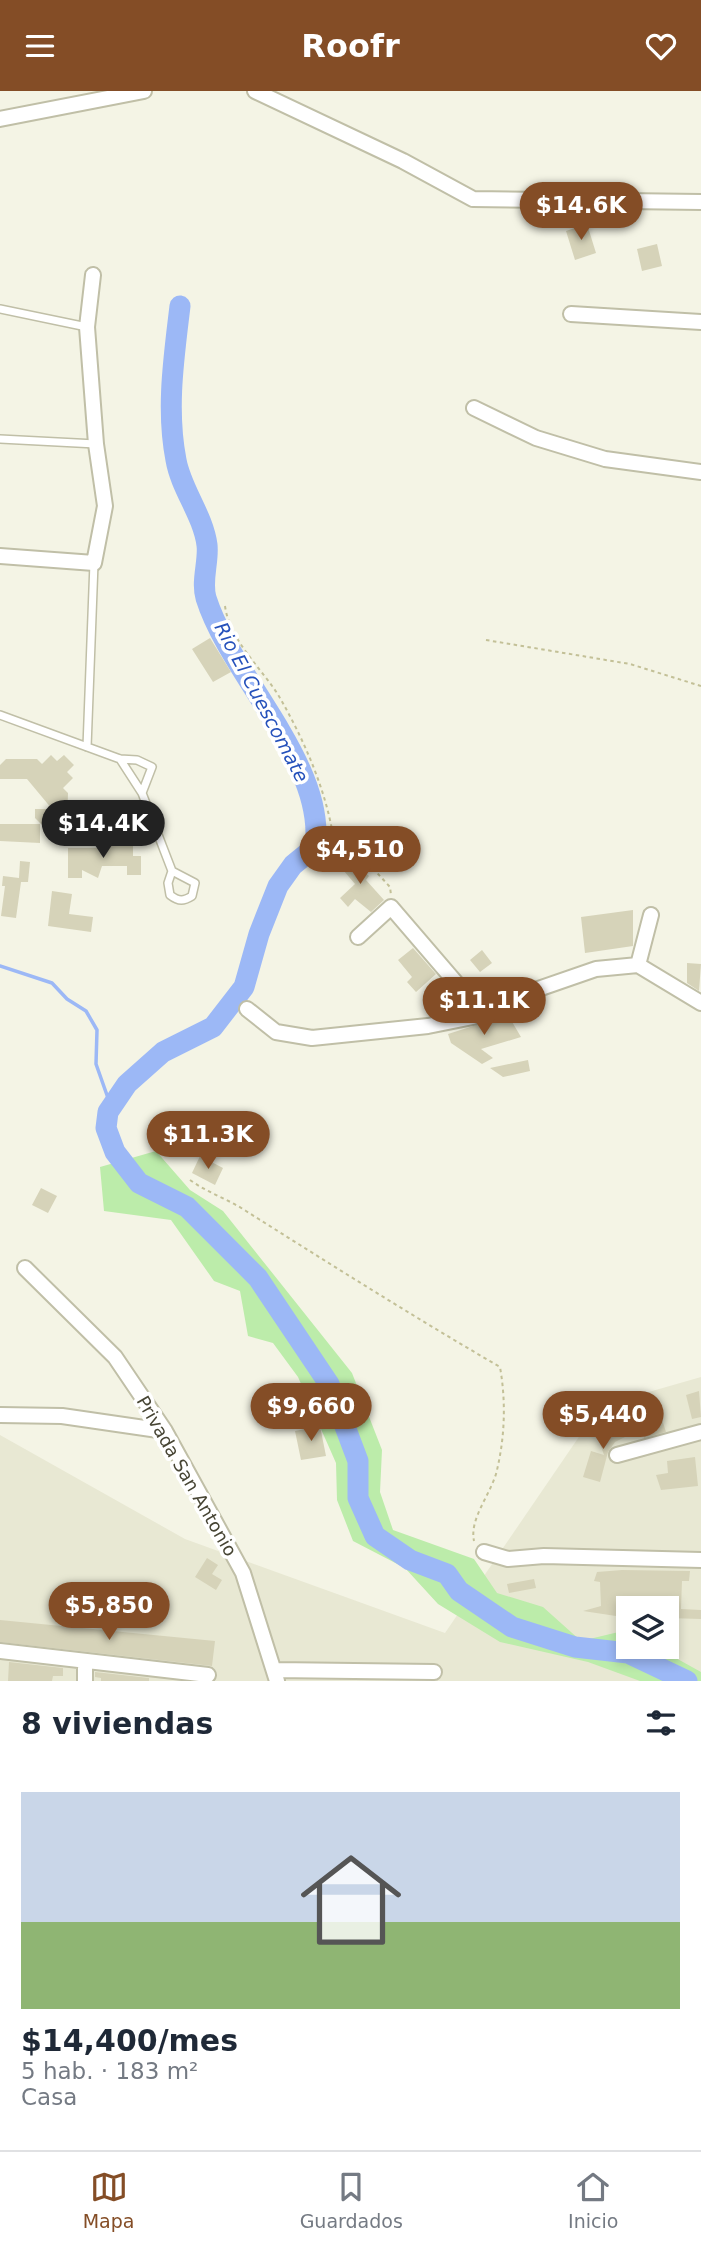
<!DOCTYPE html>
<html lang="es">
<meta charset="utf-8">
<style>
:root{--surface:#fff;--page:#f2f2f3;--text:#1f2937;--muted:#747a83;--line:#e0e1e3;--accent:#844d26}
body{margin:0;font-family:"DejaVu Sans",sans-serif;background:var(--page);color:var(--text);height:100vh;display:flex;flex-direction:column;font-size:26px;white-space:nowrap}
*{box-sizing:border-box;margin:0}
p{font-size:23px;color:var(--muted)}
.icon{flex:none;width:38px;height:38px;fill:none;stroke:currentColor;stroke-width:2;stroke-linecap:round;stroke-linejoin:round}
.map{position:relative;height:1590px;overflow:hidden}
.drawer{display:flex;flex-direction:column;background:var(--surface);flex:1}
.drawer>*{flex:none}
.buttons{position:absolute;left:616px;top:1505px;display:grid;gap:14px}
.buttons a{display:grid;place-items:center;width:63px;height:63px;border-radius:0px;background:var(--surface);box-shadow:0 4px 10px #0003;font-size:35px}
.price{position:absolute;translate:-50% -60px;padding:0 16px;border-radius:24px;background:var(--accent);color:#fff;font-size:23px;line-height:46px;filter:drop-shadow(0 2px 4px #0008)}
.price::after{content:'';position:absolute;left:50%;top:42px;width:21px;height:16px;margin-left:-10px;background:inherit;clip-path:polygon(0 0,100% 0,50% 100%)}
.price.current{background:#222;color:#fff}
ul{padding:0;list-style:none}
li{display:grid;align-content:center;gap:14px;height:371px;padding:0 21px}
li span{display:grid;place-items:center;height:217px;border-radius:0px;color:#555}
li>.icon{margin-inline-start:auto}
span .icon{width:126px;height:126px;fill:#fffc;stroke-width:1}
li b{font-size:30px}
h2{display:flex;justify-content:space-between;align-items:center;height:84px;padding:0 21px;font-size:30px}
header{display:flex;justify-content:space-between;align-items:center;height:91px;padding:0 21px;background:var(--accent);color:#fff;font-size:32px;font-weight:600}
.dock{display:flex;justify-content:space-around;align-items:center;height:98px;border-top:2px solid var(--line);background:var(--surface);font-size:19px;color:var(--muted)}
.dock a{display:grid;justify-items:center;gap:4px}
.dock .current{color:var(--accent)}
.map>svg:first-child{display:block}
</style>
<header><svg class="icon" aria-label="menu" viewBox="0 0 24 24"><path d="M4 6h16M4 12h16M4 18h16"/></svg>Roofr<svg class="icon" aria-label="heart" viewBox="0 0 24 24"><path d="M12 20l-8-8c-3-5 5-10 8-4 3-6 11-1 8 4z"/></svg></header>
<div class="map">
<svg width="701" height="1590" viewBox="0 0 701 1590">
<rect width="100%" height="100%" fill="#f4f4e5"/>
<path fill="#e8e8d3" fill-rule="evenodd" d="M701 1286V1590H0V1344L185 1448 445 1542 600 1315ZM628 1517H667V1556H628Z"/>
<path fill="#bcecaa" d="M156 1060 190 1099 223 1120 352 1282 382 1359 380 1401 393 1439 474 1468 497 1502 543 1516 581 1550 627 1539 628 1556H656L701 1581V1590H640L588 1571 500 1551 438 1513 405 1477 353 1450 337 1409 336 1372 298 1286 273 1252 248 1245 240 1200 214 1190 171 1129 104 1120 100 1076Z"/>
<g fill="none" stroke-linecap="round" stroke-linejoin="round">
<path stroke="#9cb8f6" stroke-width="3.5" d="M0 875 52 892 67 908 86 920 97 939 96 973 108 1007V1021"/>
<path stroke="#9cb8f6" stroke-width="21" d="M180 215C174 266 166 318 176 369 181 398 203 424 207 454 209 470 201 490 206 507 230 584 327 674 315 756L293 774 278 795 259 843 244 896 213 936 163 961 127 993 108 1021 106 1037 115 1061 139 1092 187 1116 258 1187 329 1293 358 1370V1407L375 1445 410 1469 447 1483 459 1500 512 1536 575 1556 628 1562 687 1590"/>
</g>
<path fill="#d6d3b9" d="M587 133 596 162 575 169 566 140Z
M657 153 662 175 642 180 637 158Z
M210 547 231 581 213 591 192 558Z
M51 664 57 670 64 664 74 674 67 681 73 687 63 697 68 702 67 731 53 745 35 727V718H52L27 688H0V674L6 668H37L42 673Z
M0 733H40V752L0 750Z
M108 753H133V765H141V784H127V775H102L98 787 82 779V787H68V757H108Z
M357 766 364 774 360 777 369 785 366 789 384 809 371 821 355 808 348 816 340 807 355 793 338 773 344 767 350 772Z
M20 770 30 771 28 791H21L16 827 1 825 5 795H2L3 785 19 787Z
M52 800 72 803 69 823 93 826 91 841 48 835Z
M633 819V855L585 862 581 826Z
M413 857 436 883 416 901 407 891 412 886 398 869Z
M482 859 492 872 480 881 470 869Z
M687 872 701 873 699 900 687 892Z
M508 924 521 946 481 958 493 967 482 973 451 952 448 943Z
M528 969 530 980 503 986 490 977Z
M200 1065 223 1077 215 1094 192 1082Z
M41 1097 57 1105 48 1122 32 1114Z
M699 1300 701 1326 692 1328 686 1304Z
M659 1319 666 1341 644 1347 638 1326Z
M619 1331 625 1346 615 1351 608 1361 600 1391 583 1386 591 1360 604 1364 596 1341Z
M320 1335 326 1365 301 1369 295 1340Z
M695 1366 698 1395 661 1399 656 1384 668 1382 667 1370Z
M207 1467 218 1474 212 1483 222 1489 216 1499 195 1486Z
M622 1479 690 1480 689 1490H682L681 1518 701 1519V1528L667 1527V1517H627L616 1525 583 1520 601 1515 600 1491 594 1490 597 1481Z
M534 1488 536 1497 509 1502 507 1493Z
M0 1529 215 1550 212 1575 0 1551Z
M9 1571 63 1577V1585H53L52 1590H8Z
M95 1581 149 1587V1590H101V1587L95 1586Z"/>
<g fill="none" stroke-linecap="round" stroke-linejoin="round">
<g stroke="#c0bfa7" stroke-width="10">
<path id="lane" d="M0 218 87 236
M0 348 96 353
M0 624 120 668 137 669 152 676 142 702 172 780 168 792 170 804C179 811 184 810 192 805L195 792 172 780
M87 656 94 472
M120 668 142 702"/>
</g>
<g stroke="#c0bfa7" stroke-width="18">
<path id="street" d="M255 0 403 70 473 108 701 111
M0 28 144 0
M571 223 701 231
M474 317 536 347 605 368 701 381
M0 465 94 472 105 415 96 353 87 236 93 184
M358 846 391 816 476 915 486 916
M638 874 651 824
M247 918 276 941 312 947 428 935 473 926 486 916 596 878 638 874 701 912
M25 1177 115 1266 165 1340 243 1482 277 1590
M0 1324 62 1325 165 1340
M617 1364 701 1341
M484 1461 508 1468 544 1465 701 1469
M0 1560 208 1584
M275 1579 434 1581
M85 1590V1570"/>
</g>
<path stroke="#c3c097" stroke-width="2" stroke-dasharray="3.5 3.5" stroke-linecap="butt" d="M225 515C230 551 263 578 280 607 304 649 325 697 333 744L368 772 390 796 391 804
M486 549 630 573 701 595
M190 1089C208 1102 228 1108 246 1120 330 1173 414 1226 500 1276 506 1310 505 1345 497 1379 492 1402 469 1427 474 1450"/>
<use href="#lane" stroke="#fff" stroke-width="7"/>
<use href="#street" stroke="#fff" stroke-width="14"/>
</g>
<g text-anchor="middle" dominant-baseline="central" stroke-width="7" stroke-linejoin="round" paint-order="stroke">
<g font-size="18" fill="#474534" stroke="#fff">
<text transform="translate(187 1385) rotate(60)">Privada San Antonio</text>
</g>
<g font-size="19" font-style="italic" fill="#2551bb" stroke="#fff">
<text transform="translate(262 611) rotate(62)">Rio El Cuescomate</text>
</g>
</g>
</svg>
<div class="buttons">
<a><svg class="icon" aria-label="layers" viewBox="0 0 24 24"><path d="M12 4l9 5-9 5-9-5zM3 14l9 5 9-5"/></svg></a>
</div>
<b class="price" style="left:581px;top:151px">$14.6K</b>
<b class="price current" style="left:103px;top:769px">$14.4K</b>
<b class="price" style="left:360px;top:795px">$4,510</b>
<b class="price" style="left:484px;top:946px">$11.1K</b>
<b class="price" style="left:208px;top:1080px">$11.3K</b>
<b class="price" style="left:311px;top:1352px">$9,660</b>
<b class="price" style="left:603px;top:1360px">$5,440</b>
<b class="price" style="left:109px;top:1551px">$5,850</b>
</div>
<section class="drawer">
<h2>8 viviendas<svg class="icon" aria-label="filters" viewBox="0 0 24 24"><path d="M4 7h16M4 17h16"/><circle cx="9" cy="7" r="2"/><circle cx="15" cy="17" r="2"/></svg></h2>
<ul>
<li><span style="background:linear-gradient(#c9d6e8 60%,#8fb573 0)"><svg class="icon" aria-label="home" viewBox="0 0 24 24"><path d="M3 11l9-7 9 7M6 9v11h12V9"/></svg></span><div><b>$14,400/mes</b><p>5 hab. · 183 m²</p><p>Casa</p></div></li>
</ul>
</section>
<nav class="dock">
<a class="current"><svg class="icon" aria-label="map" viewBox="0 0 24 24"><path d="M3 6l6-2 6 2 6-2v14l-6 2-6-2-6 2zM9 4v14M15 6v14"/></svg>Mapa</a>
<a><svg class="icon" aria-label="saved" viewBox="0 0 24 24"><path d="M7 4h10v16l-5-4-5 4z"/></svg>Guardados</a>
<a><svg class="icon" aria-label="home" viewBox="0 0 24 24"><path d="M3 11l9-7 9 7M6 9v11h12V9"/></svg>Inicio</a>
</nav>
